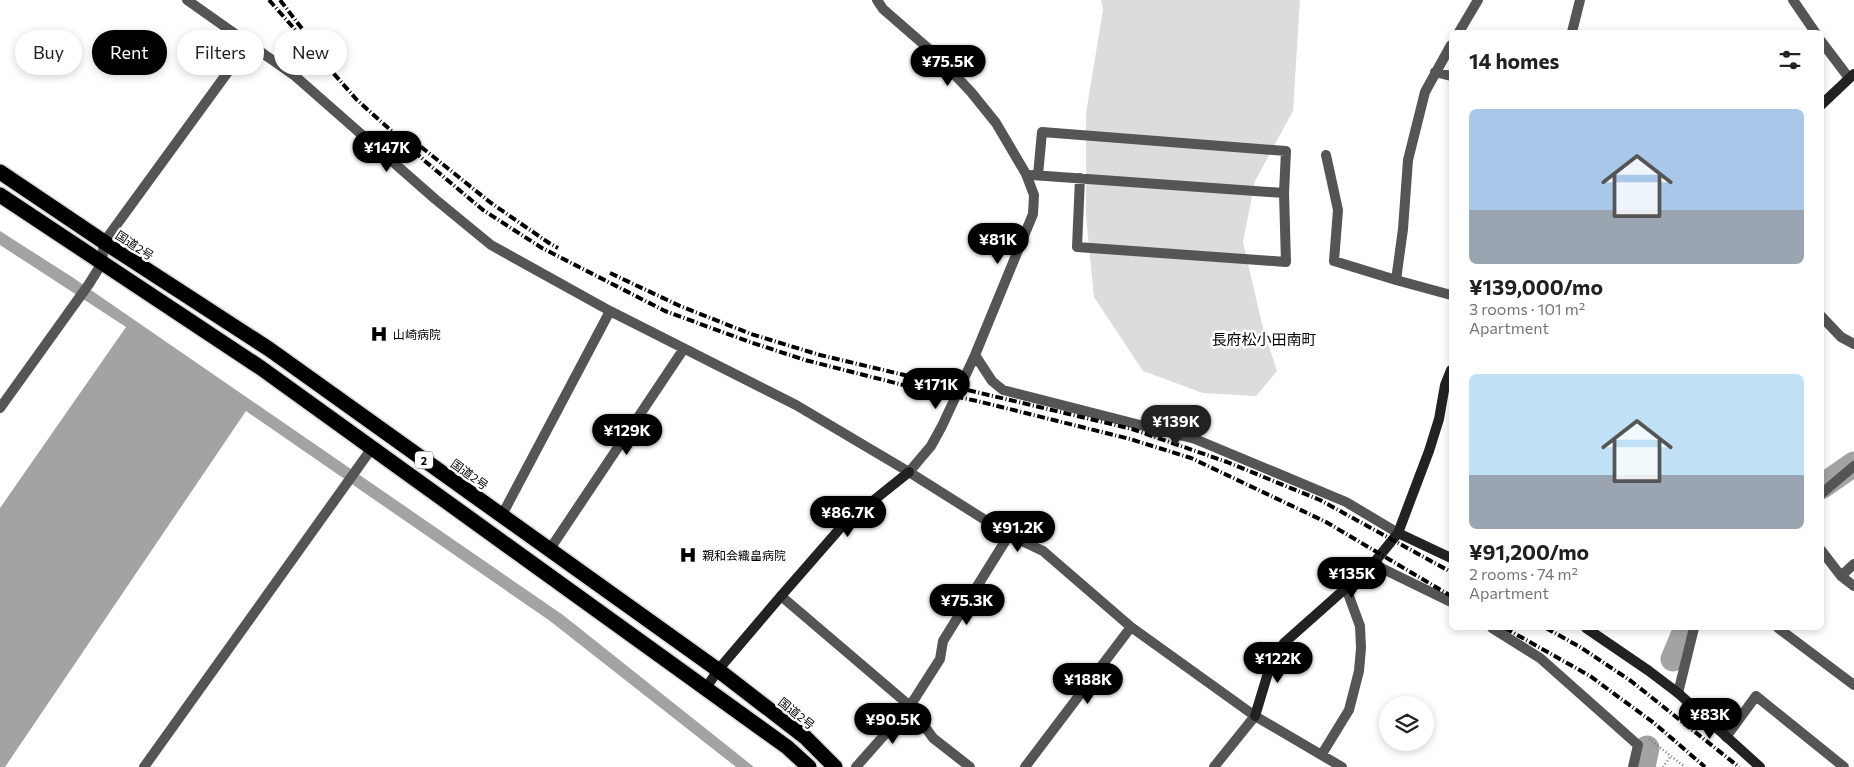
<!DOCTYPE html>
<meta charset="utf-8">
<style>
:root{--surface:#fff;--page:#f6f6f6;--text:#202124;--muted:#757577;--accent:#000}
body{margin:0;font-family:Commissioner,"Noto Sans JP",sans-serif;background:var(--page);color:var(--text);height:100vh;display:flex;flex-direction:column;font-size:19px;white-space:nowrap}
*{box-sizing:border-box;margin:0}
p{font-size:16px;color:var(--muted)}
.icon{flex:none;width:28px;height:28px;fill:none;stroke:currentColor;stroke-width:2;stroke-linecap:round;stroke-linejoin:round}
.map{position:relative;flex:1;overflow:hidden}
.side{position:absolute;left:1449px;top:30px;width:375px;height:600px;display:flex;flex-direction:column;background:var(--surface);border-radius:8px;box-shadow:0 2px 8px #0003}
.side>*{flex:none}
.top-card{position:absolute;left:15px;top:30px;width:475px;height:45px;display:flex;gap:10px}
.fabs{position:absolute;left:1379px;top:696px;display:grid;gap:10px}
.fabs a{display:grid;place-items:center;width:55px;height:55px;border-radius:50%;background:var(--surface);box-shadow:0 2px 8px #0003;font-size:25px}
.price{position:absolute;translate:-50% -42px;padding:0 11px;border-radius:18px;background:var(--accent);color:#fff;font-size:16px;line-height:32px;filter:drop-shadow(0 1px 2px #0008)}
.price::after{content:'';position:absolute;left:50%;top:30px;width:15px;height:11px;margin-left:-8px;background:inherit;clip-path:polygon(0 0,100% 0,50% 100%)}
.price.on{background:#222;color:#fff}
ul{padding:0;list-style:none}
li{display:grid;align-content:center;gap:10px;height:265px;padding:0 20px}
li span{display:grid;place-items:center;height:155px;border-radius:8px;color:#555}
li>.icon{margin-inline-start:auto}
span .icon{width:90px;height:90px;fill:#fffc;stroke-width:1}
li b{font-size:21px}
h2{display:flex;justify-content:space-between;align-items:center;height:60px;padding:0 20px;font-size:21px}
.chip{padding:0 18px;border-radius:22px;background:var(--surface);box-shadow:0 2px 8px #0003;font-size:18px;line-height:45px}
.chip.on{background:var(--accent);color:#fff}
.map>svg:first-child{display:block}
</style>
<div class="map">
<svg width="1854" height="767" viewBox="0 0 1854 767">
<rect width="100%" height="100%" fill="#fff"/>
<path fill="#dcdcdc" d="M1101 0H1300L1293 111 1255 181 1243 242 1263 328 1277 371 1256 396 1203 393 1143 371 1094 297 1086 216V113L1103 10Z"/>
<path fill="#a3a3a3" d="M0 231 72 277 563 615 754 767H736L550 621 246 411 5 767H0V508L126 327 0 245Z"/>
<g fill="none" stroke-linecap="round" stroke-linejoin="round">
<path stroke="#a3a3a3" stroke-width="25" d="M1821 487 1854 464
M1673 659 1686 628
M1643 767 1647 748"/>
<g stroke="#dbdbdb" stroke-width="18">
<path id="highway" d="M0 172 104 242 269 349 718 670 805 737 835 767
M0 195 261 368 787 747 809 767"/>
</g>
<path stroke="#777" stroke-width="2.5" stroke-dasharray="1 2.5" stroke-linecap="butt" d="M1649 739 1685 767
M1663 767 1671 756"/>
<path stroke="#555" stroke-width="10" d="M187 0 295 76 435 199 491 245 610 311 796 405 909 472 1009 535 1043 551 1131 627 1255 716 1342 767
M877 0 883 9 937 56 971 92 996 123 1026 174 1034 195 1033 214 975 355 942 426 931 446 909 472
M1793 0 1815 32
M1459 32 1478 0
M1572 32 1580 0
M1821 41 1849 78
M1451 45 1425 92 1408 160 1403 229 1396 280 1451 295
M1435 72 1451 76
M1326 155 1338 210 1334 261 1396 280
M1032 175 1284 193
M1038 175 1042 132 1286 151 1284 193 1286 262 1077 247 1080 178
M1821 316 1841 337 1854 344
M975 355 992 381 1003 390 1195 439 1346 502 1398 533
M0 408 89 284 102 263 104 242 249 43
M1821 494 1854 466
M502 515 610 311
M550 549 683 350
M1821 550 1841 576 1854 586
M1373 564 1451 602
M1841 576 1854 564
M781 596 910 706 933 738 970 767
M1492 628 1540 658 1638 745 1633 767
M1778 628 1854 685
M1678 693 1694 628
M1726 737 1756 696 1844 767
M1322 754 1349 710 1359 671 1361 648 1360 626 1346 588
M144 767 372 448
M856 767 910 706 940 659 943 641 1009 535
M1025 767 1131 627
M1214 767 1255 716"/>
<path stroke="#222" stroke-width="10" d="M1821 105 1854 74
M1398 533 1451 558
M1586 628 1649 671 1678 693 1760 767
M706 688 718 670 781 596 843 525 909 472
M1255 716 1271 663 1284 643 1373 564 1398 533 1429 451 1439 419 1445 385 1451 370"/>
<use href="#highway" stroke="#000" stroke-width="15"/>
<path stroke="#000" stroke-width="4" stroke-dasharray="8 2.5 1 2.5" stroke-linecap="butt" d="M269 0 357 100 426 162 483 210 542 248 665 311 747 341 805 360 915 388 977 401 1130 439 1191 458 1326 522 1451 596
M280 0 303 30
M410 138 491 203 549 243 558 248
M610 273 680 306 751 334 820 355 1132 429 1227 462 1320 500 1451 572
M1505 628 1590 676 1654 723 1705 767
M1546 628 1580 647 1631 681 1739 767"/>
</g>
<defs>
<g id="hospital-bare" transform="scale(1.35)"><path d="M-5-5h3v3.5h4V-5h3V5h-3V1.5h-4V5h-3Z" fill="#000" stroke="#fff" stroke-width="2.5" paint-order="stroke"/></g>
</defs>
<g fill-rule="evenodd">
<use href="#hospital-bare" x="379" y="334"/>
<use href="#hospital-bare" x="688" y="555"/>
</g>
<g text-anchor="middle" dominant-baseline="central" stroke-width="5" stroke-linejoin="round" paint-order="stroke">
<rect fill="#fff" stroke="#4c4c4c" stroke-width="1" x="415" y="451.5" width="18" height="17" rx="4"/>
<g font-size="11" font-weight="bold" fill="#000">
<text x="424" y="460">2</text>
</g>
<g font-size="12" fill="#000" stroke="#fff">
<text transform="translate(135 245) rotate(33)">国道2号</text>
<text transform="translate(470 474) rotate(36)">国道2号</text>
<text transform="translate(797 713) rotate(39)">国道2号</text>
</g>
<g font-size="12" fill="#000" stroke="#fff" text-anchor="start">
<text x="393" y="334">山崎病院</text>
<text x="702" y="555">親和会織畠病院</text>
</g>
<g font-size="15" fill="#000" stroke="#fff">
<text x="1264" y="339">長府松小田南町</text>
</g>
</g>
</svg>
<div class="fabs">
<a><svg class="icon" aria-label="layers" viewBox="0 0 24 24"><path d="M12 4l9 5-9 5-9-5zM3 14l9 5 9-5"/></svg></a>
</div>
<b class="price" style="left:948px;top:87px">¥75.5K</b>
<b class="price" style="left:387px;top:173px">¥147K</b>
<b class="price" style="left:998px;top:265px">¥81K</b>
<b class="price" style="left:936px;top:410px">¥171K</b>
<b class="price on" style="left:1176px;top:447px">¥139K</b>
<b class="price" style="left:627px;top:456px">¥129K</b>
<b class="price" style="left:848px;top:538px">¥86.7K</b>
<b class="price" style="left:1018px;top:553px">¥91.2K</b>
<b class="price" style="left:1352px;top:599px">¥135K</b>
<b class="price" style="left:967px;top:626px">¥75.3K</b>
<b class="price" style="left:1278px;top:684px">¥122K</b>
<b class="price" style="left:1088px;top:705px">¥188K</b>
<b class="price" style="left:1710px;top:740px">¥83K</b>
<b class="price" style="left:893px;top:745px">¥90.5K</b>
<div class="top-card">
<a class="chip">Buy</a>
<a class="chip on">Rent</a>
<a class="chip">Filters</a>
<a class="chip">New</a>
</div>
<section class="side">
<h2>14 homes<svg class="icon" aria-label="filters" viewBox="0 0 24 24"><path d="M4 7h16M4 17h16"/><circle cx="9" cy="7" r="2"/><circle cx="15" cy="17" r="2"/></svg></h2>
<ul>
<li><span style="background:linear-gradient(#a9c7e8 65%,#9aa5b1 0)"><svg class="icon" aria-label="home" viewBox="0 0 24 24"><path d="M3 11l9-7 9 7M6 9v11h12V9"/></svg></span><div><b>¥139,000/mo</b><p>3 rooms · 101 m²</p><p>Apartment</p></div></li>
<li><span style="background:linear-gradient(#bfe0f5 65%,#9aa5b1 0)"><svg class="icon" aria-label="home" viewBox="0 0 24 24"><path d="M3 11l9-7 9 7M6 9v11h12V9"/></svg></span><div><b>¥91,200/mo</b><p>2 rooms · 74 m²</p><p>Apartment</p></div></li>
</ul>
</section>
</div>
